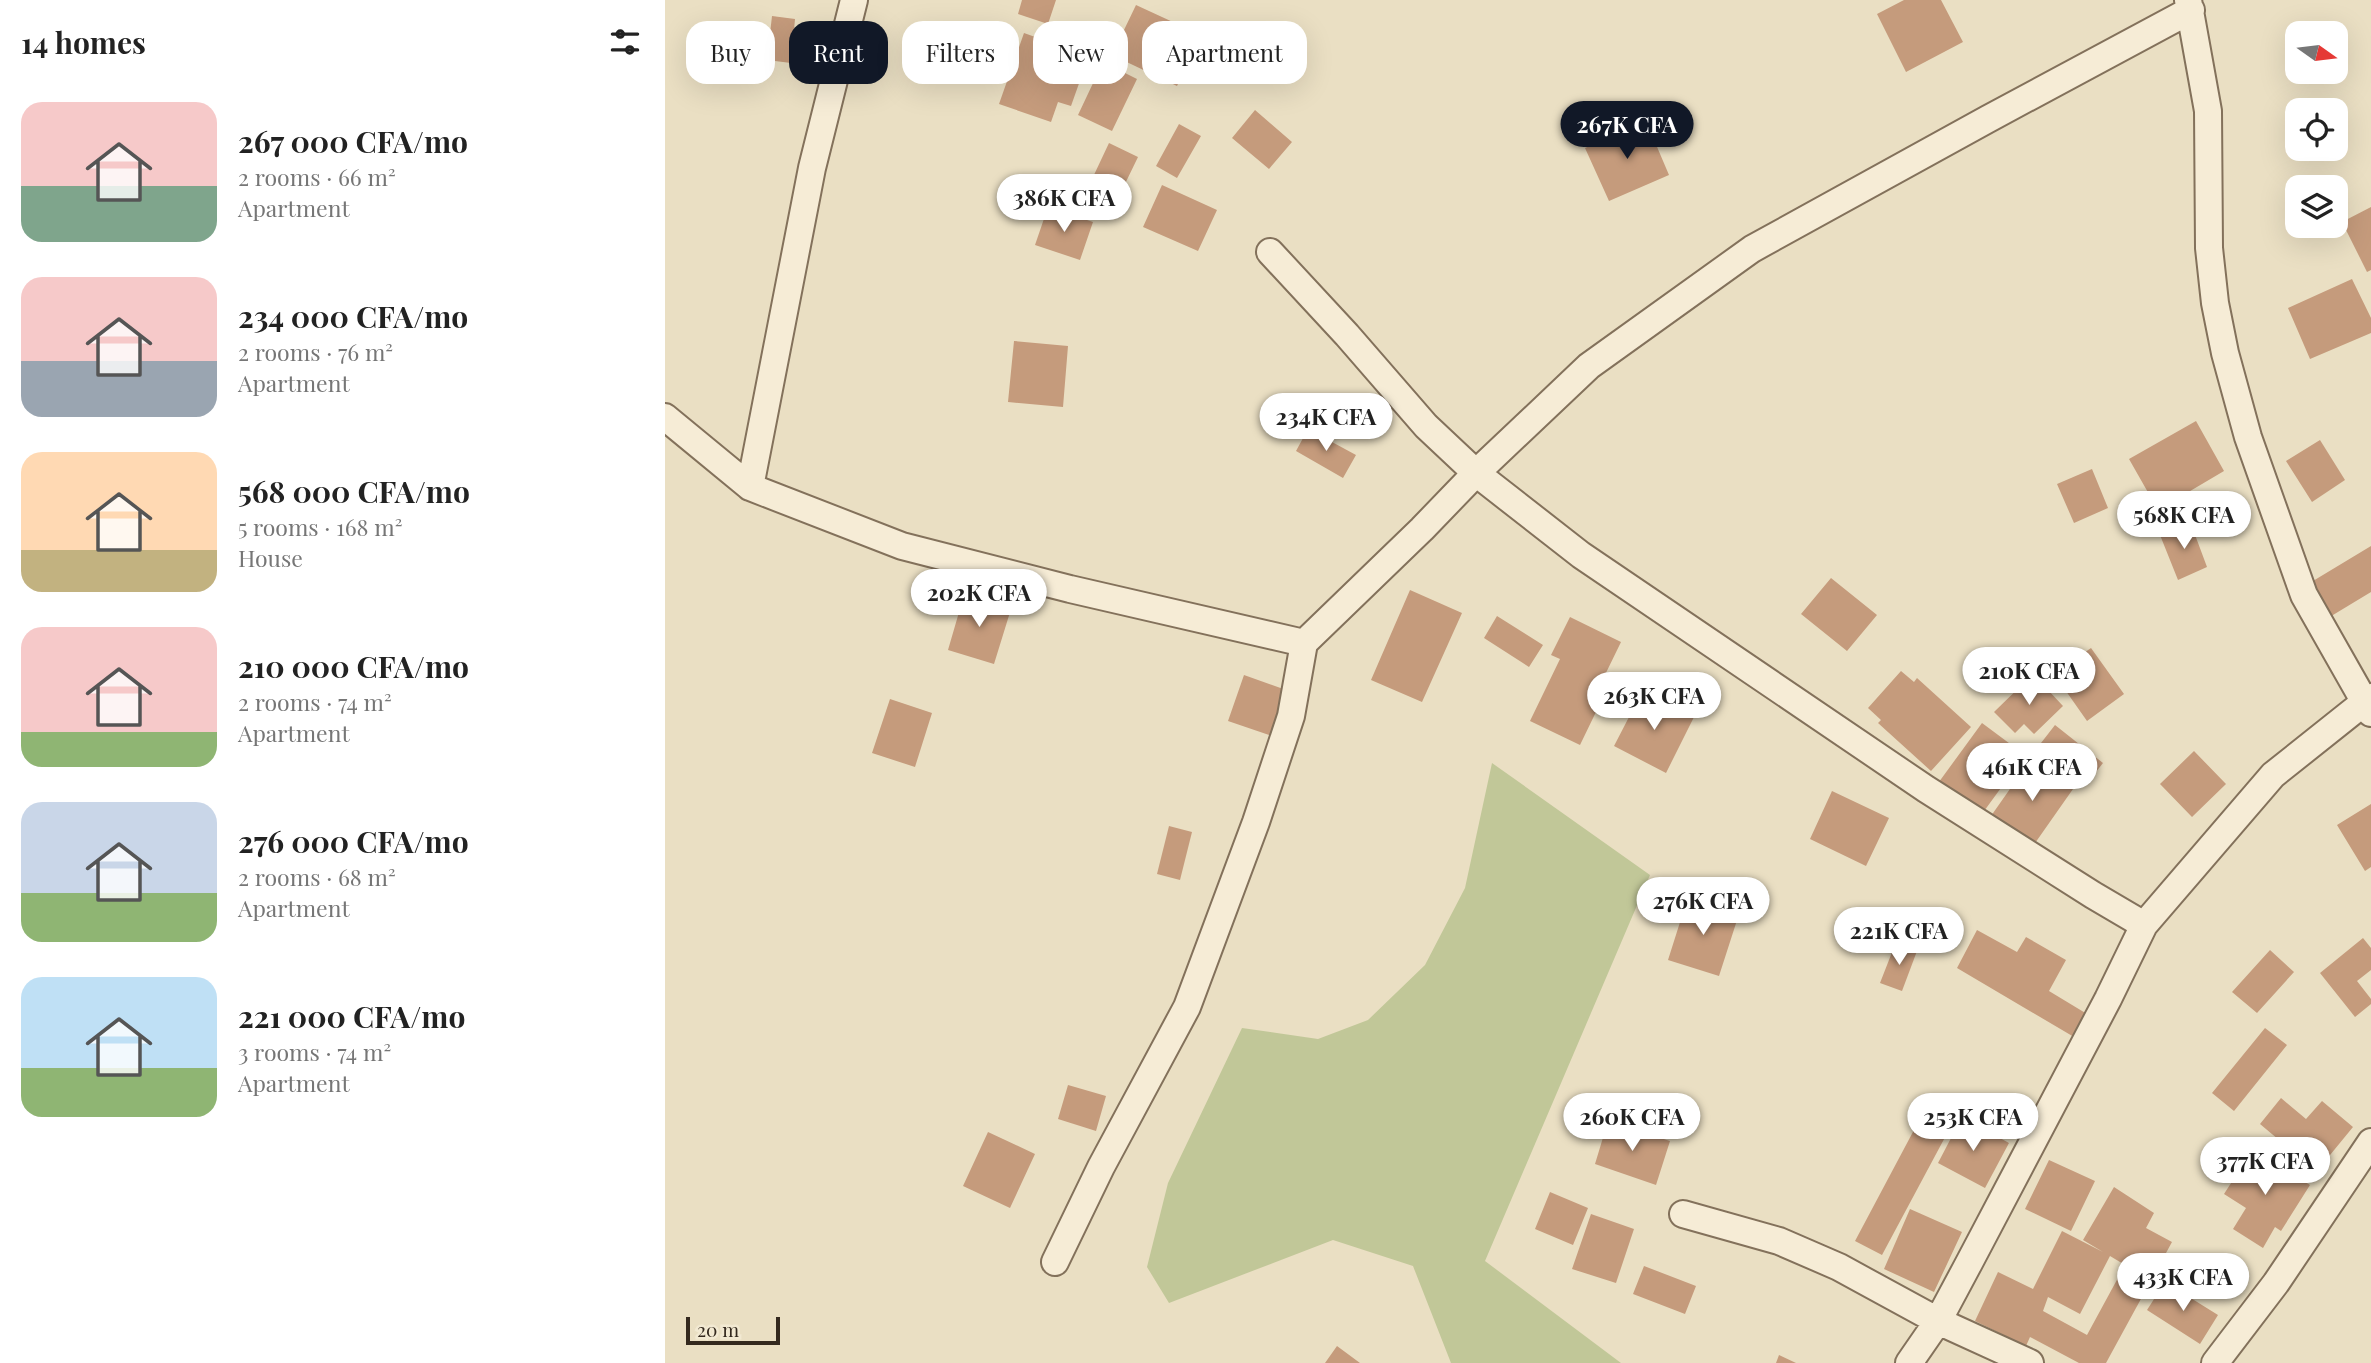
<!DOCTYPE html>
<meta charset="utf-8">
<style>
:root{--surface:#fff;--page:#f2f2f2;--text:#222;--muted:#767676;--accent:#111827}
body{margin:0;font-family:"Playfair Display",serif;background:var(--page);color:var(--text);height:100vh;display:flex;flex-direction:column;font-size:26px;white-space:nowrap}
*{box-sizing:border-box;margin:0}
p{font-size:23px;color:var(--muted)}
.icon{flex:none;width:38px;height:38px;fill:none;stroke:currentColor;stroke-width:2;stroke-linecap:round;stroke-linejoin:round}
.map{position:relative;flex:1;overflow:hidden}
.side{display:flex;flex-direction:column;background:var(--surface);width:665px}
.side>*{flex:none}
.banner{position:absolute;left:21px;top:21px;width:665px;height:63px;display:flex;gap:14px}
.needle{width:46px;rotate:104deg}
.buttons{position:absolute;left:1620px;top:21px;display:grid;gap:14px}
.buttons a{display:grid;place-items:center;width:63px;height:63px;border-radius:14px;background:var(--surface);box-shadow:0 7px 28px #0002;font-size:35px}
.scale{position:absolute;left:21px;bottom:18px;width:94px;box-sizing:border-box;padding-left:7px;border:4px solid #34291e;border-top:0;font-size:19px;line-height:24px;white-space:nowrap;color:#34291e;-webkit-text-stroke:5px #f2e9d2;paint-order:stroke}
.price{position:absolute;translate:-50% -60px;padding:0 16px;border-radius:24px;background:#fff;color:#222;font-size:23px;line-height:46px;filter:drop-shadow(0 2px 4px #0008)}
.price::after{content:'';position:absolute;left:50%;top:42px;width:21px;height:16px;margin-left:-10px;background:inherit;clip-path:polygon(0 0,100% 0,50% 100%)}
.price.on{background:var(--accent);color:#fff}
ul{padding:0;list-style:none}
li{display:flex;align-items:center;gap:21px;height:175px;padding:0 21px}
li span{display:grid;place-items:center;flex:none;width:196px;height:140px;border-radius:21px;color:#555}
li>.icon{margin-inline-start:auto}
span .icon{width:84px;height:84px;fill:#fffc;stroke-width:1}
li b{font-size:30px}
h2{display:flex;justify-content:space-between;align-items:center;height:84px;padding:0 21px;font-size:30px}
.pill{padding:0 24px;border-radius:21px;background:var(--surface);box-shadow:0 7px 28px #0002;font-size:24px;line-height:63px}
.pill.on{background:var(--accent);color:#fff}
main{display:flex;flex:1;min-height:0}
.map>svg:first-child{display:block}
</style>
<main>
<section class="side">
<h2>14 homes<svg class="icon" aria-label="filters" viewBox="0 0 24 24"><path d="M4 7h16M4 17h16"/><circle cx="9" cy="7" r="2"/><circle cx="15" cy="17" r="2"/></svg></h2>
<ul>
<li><span style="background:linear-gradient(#f6c9c9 60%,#7fa58c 0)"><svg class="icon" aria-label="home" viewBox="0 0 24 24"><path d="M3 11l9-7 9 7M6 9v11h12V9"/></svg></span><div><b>267 000 CFA/mo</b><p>2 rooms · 66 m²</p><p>Apartment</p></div></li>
<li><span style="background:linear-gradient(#f6c9c9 60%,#9aa5b1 0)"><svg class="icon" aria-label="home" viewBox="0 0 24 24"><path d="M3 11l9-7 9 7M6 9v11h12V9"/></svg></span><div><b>234 000 CFA/mo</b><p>2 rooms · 76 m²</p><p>Apartment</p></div></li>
<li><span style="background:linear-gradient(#ffd9b3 70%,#c2b280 0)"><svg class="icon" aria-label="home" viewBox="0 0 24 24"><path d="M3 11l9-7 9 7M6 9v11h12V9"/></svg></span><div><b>568 000 CFA/mo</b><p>5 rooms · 168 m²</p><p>House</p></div></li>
<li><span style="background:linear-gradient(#f6c9c9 75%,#8fb573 0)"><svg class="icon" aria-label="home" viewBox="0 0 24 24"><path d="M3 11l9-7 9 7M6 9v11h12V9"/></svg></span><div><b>210 000 CFA/mo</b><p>2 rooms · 74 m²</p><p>Apartment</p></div></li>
<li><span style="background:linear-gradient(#c9d6e8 65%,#8fb573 0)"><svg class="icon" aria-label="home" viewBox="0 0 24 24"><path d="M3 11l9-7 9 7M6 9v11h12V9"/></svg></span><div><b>276 000 CFA/mo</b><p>2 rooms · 68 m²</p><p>Apartment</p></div></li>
<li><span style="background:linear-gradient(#bfe0f5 65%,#8fb573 0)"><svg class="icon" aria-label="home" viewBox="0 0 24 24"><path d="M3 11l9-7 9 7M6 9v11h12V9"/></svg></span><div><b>221 000 CFA/mo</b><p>3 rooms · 74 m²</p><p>Apartment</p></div></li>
</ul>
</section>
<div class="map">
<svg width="1706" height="1363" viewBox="0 0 1706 1363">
<rect width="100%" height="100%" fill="#eadfc3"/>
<path fill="#c1c798" d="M827 763 985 875 820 1261 956 1363H786L748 1266 668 1240 504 1303 482 1267 503 1183 577 1028 653 1039 703 1020 760 965 800 888Z"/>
<path fill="#c59b7c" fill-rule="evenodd" d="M357 0H391L383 24 353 14Z
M1239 0H1276L1298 42 1241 72 1212 14Z
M471 5 536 35 512 86 447 55Z
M107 16 130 19 126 63 102 60Z
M359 33 412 52 405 71 417 75 406 106 393 102 386 122 334 104Z
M438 62 472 79 447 131 413 115Z
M590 110 627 142 604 169 567 138Z
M981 121 1004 175 944 201 920 148Z
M514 124 536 136 512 178 491 166Z
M444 143 473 157 457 190 428 177Z
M497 185 552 210 533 251 478 227Z
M383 207 428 222 415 260 370 245Z
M1706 207V270L1702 272 1677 222Z
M1687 279 1706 318V333L1645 359 1623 308Z
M349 341 403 346 398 407 343 402Z
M1531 421 1559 471 1493 510 1464 459Z
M643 429 691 455 678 478 631 451Z
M1655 440 1680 480 1647 502 1621 461Z
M1427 469 1443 508 1409 523 1392 484Z
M1526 524 1542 567 1513 580 1495 535Z
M1706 546V592L1663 618 1643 584Z
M1166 578 1212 615 1182 651 1136 614Z
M745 590 797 613 757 702 706 680Z
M299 595 346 609 329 664 283 650Z
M832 616 878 645 864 667 819 638Z
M905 617 956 642 938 679 945 683 915 745 865 721 895 659 886 655Z
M1426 648 1459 694 1422 721 1389 674Z
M1236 671 1249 682 1252 678 1306 727 1266 771 1213 723 1216 720 1203 708Z
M1368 674 1398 706 1369 734 1359 724 1350 733 1329 712Z
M579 675 624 691 607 736 563 721Z
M978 690 1029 717 1001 773 949 746Z
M225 699 267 713 250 767 207 753Z
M1317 723 1360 755 1314 818 1271 786Z
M1390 725 1438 763 1423 782 1376 743Z
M1529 751 1561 784 1527 817 1495 784Z
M1366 759 1408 789 1368 846 1326 816Z
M1167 791 1224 818 1201 866 1145 839Z
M1706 804V867L1700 871 1672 825Z
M504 826 527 832 515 880 492 874Z
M1023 897 1074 914 1054 976 1003 960Z
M1312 930 1352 952 1361 937 1401 960 1384 991 1422 1014 1409 1037 1292 968Z
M1698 938 1706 948V970L1692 981 1706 999V1004L1690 1017 1655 973Z
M1231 942 1252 951 1237 991 1215 983Z
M1605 950 1629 972 1592 1013 1567 992Z
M1600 1028 1622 1045 1569 1111 1547 1093Z
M403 1085 441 1096 431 1131 393 1119Z
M1266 1098 1293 1113 1217 1255 1190 1241Z
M1616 1098 1641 1119 1657 1101 1688 1127 1656 1166 1625 1139 1620 1145 1595 1124Z
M1297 1117 1344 1143 1320 1188 1273 1163Z
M943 1121 1005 1141 991 1185 930 1164Z
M323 1132 370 1154 345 1208 298 1186Z
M1588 1149 1645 1185 1616 1231 1610 1227 1598 1248 1568 1229 1581 1208 1559 1194Z
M1384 1160 1430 1181 1406 1231 1360 1209Z
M1449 1187 1489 1213 1481 1228 1507 1242 1441 1363H1414L1365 1337 1361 1346 1310 1321 1333 1272 1368 1289 1397 1231 1438 1252 1418 1240ZM1445 1256 1460 1265 1422 1335 1378 1311 1383 1297 1415 1314Z
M885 1192 923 1208 908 1245 870 1229Z
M1245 1209 1297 1232 1269 1292 1219 1269Z
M926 1214 969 1229 951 1283 907 1269Z
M979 1266 1031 1286 1020 1314 968 1294Z
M1500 1282 1553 1315 1535 1344 1482 1310Z
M672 1346 695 1363H660Z
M1114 1355 1131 1363H1111Z"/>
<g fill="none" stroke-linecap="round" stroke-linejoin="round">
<g stroke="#83715b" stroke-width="30">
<path id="street" d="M1523 0 1543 111 1544 248 1550 303 1560 353 1583 437 1639 595 1706 713
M605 252 682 335 761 426 811 473 916 555 1261 789 1428 895 1479 925
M0 417 85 487 237 546 405 589 639 643 757 529 811 473 924 366 1087 249 1323 119 1526 10
M85 487 147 168 189 0
M1018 1214 1114 1241 1174 1267 1273 1321 1365 1363
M390 1262 436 1167 522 1007 591 822 626 716 639 643
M1244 1363 1273 1321 1304 1263 1443 999 1479 925 1608 775 1706 697
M1550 1363 1611 1283 1706 1142"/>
</g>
<use href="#street" stroke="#f6ecd6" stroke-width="26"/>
</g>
</svg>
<div class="buttons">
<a><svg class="needle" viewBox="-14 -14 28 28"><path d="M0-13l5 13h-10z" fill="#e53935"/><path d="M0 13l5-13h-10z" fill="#767676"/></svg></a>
<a><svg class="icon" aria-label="locate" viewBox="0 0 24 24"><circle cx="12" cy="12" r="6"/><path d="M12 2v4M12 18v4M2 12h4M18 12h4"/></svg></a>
<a><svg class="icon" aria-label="layers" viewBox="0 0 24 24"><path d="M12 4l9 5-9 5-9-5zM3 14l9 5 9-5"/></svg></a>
</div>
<div class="scale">20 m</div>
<b class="price on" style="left:962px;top:161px">267K CFA</b>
<b class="price" style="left:399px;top:234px">386K CFA</b>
<b class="price" style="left:661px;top:453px">234K CFA</b>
<b class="price" style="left:1519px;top:551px">568K CFA</b>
<b class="price" style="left:314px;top:629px">202K CFA</b>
<b class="price" style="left:1364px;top:707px">210K CFA</b>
<b class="price" style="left:989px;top:732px">263K CFA</b>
<b class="price" style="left:1367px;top:803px">461K CFA</b>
<b class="price" style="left:1038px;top:937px">276K CFA</b>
<b class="price" style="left:1234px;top:967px">221K CFA</b>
<b class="price" style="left:967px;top:1153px">260K CFA</b>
<b class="price" style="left:1308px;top:1153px">253K CFA</b>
<b class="price" style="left:1600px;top:1197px">377K CFA</b>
<b class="price" style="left:1518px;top:1313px">433K CFA</b>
<div class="banner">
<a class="pill">Buy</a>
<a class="pill on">Rent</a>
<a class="pill">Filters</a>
<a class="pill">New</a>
<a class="pill">Apartment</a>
</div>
</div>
</main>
